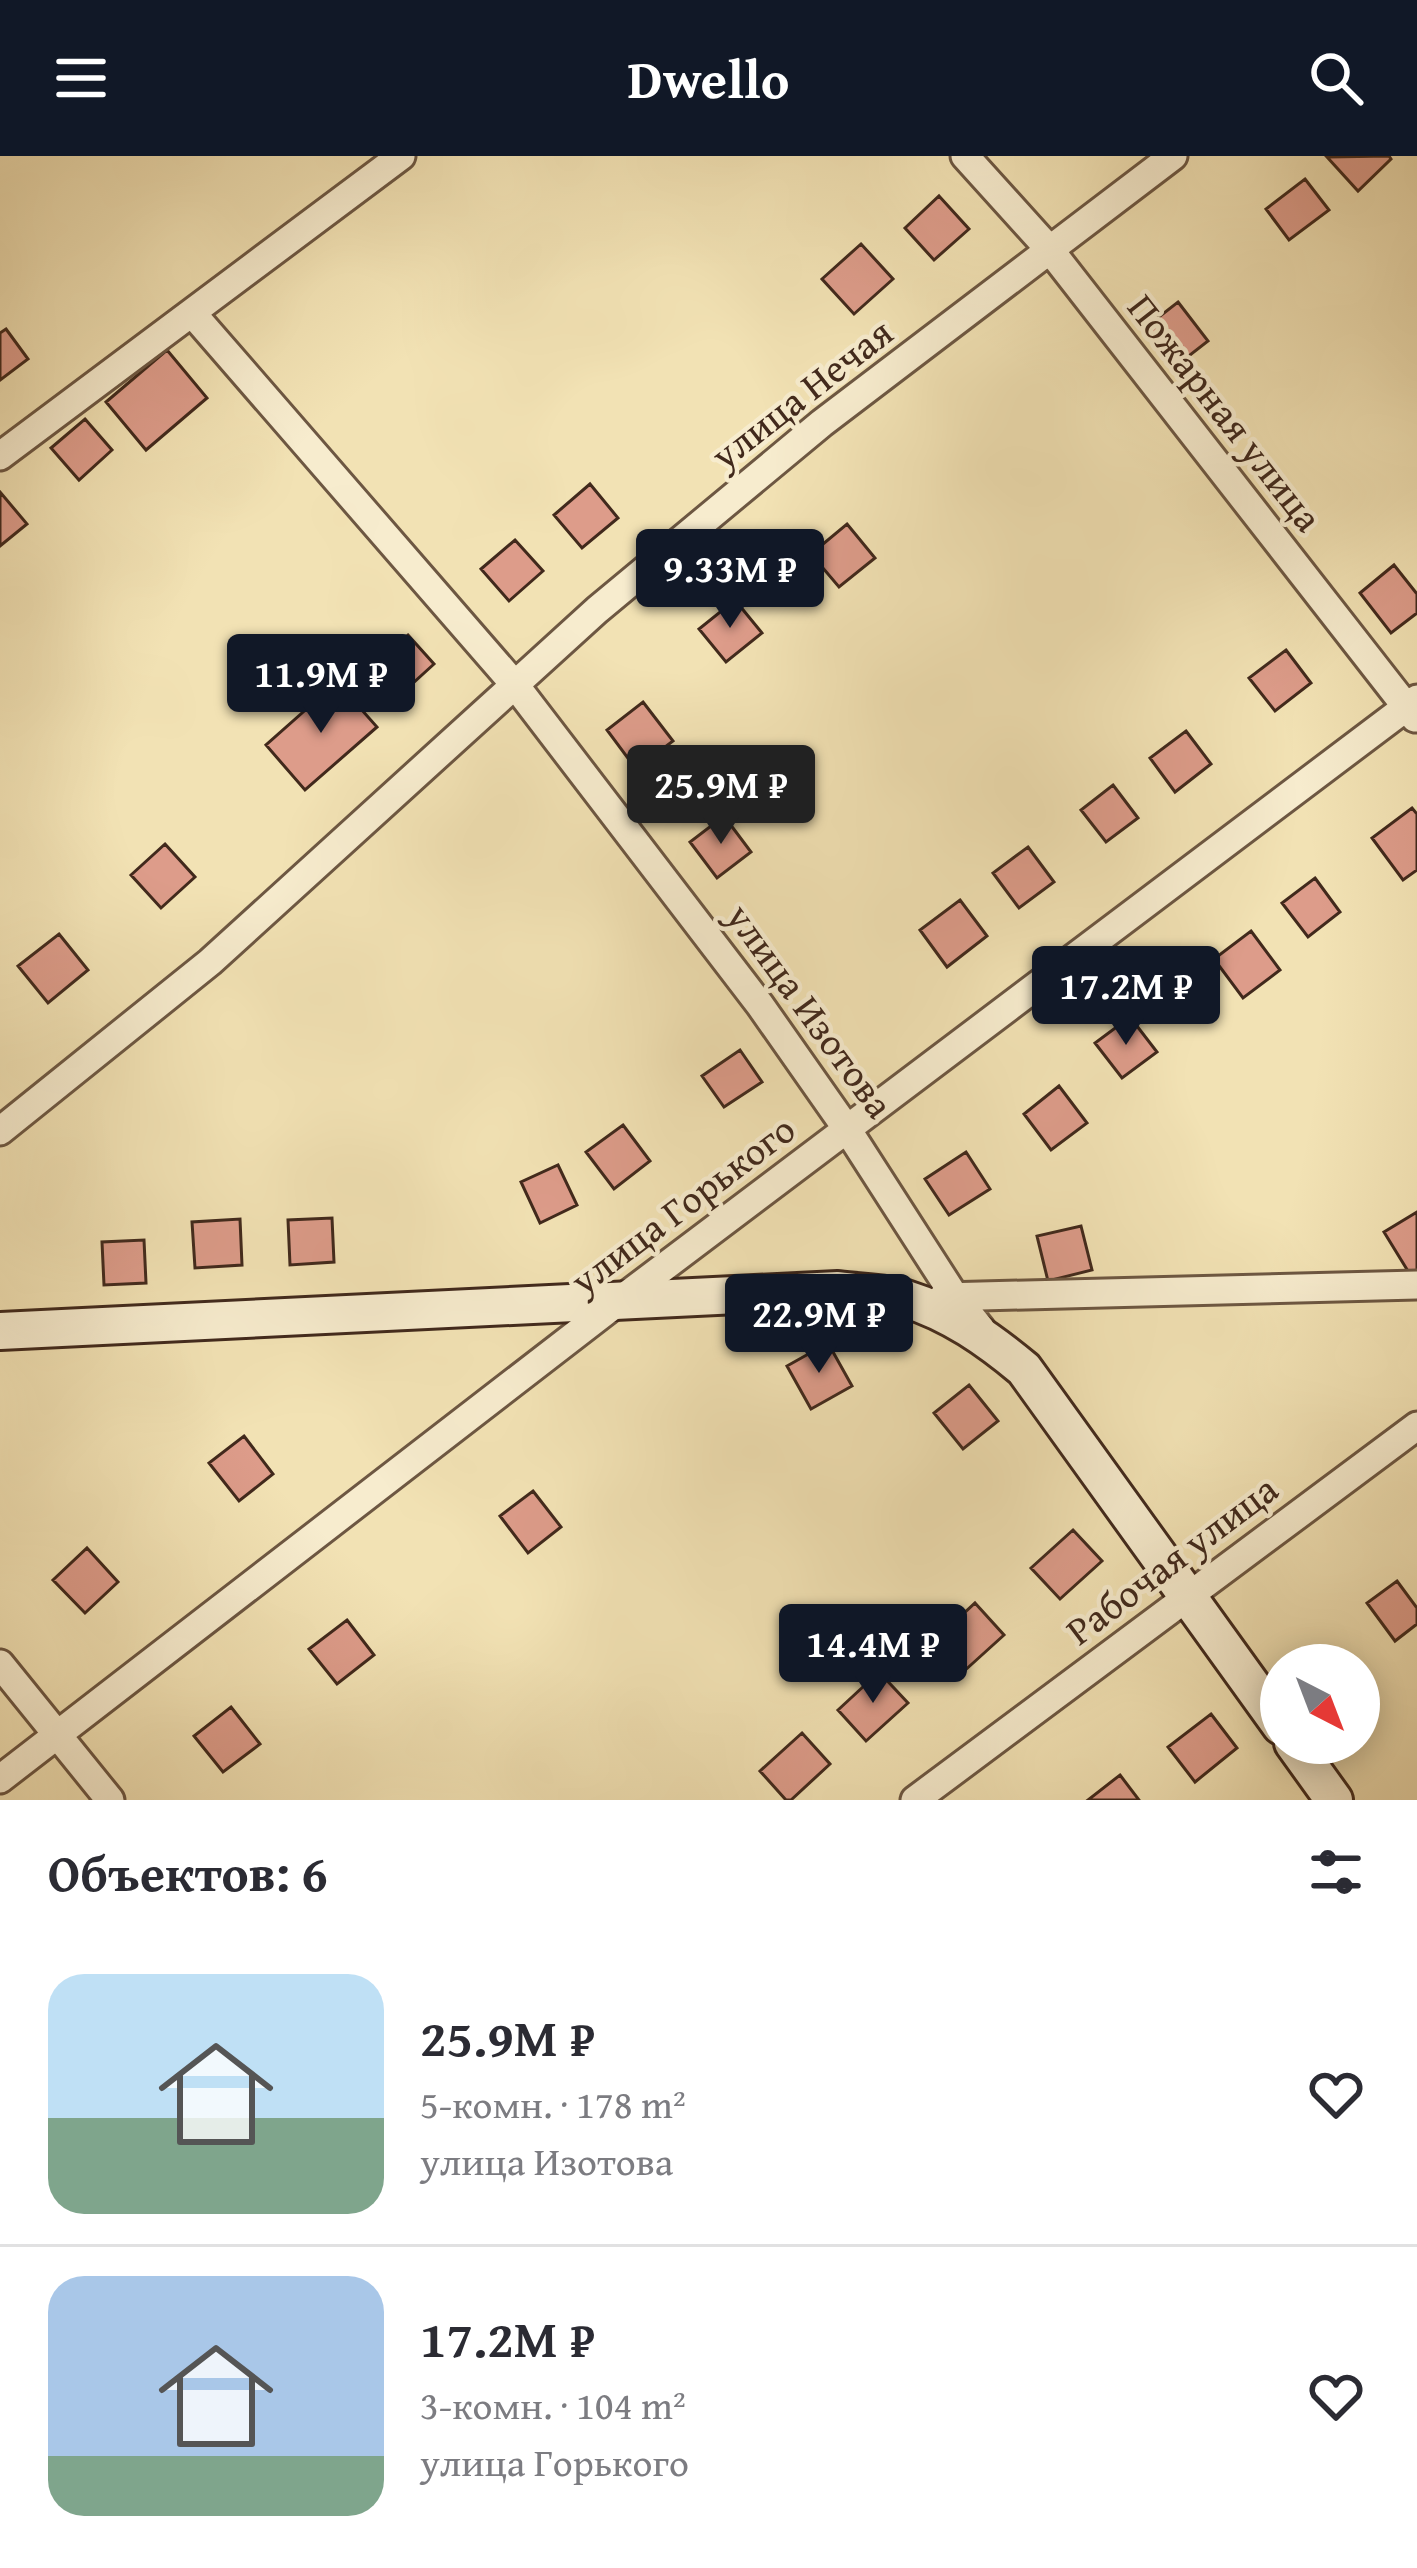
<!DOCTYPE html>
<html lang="ru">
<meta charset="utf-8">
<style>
:root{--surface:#fff;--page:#f2f2f3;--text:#2b2b33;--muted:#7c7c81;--line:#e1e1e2;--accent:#111827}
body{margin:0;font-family:"Gentium Book Plus",serif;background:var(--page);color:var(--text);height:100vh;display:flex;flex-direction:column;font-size:45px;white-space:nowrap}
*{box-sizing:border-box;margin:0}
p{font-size:39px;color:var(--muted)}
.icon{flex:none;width:66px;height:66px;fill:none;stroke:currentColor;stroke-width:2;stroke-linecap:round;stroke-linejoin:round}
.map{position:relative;height:1644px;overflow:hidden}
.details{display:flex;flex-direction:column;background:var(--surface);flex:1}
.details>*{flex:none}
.needle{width:78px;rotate:138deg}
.tools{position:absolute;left:1260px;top:1488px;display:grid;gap:24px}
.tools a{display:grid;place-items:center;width:120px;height:120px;border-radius:50%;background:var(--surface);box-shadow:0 6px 30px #0003;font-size:60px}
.price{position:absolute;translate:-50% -102px;padding:0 27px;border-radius:12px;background:var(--accent);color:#fff;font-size:39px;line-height:78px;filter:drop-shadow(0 3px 6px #0008)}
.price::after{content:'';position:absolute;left:50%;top:72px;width:36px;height:27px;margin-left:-18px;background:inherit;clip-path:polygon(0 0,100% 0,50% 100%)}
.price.selected{background:#222;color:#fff}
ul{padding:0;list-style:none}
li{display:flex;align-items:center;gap:36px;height:300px;padding:0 48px}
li+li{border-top:3px solid var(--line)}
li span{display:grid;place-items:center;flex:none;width:336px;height:240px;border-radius:36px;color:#555}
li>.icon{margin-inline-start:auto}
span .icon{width:144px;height:144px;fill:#fffc;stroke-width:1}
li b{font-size:51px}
h2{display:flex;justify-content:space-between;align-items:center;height:144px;padding:0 48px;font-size:51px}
header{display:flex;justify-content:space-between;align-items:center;height:156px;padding:0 48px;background:var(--accent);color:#fff;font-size:54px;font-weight:700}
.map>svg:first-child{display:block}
</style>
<header><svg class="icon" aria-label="menu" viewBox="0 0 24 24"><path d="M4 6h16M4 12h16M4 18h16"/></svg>Dwello<svg class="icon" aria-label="search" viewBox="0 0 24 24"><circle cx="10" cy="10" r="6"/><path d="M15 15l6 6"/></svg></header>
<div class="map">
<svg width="1417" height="1644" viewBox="0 0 1417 1644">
<rect width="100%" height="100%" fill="#f2e2b4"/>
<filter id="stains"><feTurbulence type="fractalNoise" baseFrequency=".00167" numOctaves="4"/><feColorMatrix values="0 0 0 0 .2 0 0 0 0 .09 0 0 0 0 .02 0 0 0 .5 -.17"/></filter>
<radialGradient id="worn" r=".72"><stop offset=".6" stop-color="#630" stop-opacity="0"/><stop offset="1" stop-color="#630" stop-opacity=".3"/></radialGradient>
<path fill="#dd9c8a" stroke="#41291c" stroke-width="3" d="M1389 0 1391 3 1358 35 1327 1Z
M1305 23 1329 54 1289 84 1266 53Z
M939 40 969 73 934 104 905 72Z
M861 88 893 123 854 158 822 123Z
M1178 146 1208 185 1176 210 1146 171Z
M6 173 28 203 0 224V177Z
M167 194 207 242 146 294 106 246Z
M85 263 112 294 79 324 51 292Z
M590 328 618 362 582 392 554 359Z
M0 336 27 368 0 390Z
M847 368 875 402 839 431 811 398Z
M515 384 543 415 509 445 481 413Z
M1394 409 1417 438V457L1391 477 1360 437Z
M735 444 762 477 726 506 699 473Z
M408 479 434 508 402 537 376 507Z
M1286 494 1311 527 1275 555 1249 522Z
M337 526 377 571 305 634 266 589Z
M643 546 673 585 636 613 607 574Z
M1186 575 1211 608 1175 636 1150 602Z
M1113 629 1138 662 1106 686 1081 654Z
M1412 652 1417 658V714L1403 724 1372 682Z
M724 660 751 696 717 722 690 686Z
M165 688 195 721 161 752 131 719Z
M1028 691 1054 726 1019 752 993 717Z
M1315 722 1340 756 1308 781 1282 747Z
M960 744 987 780 947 811 920 774Z
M1251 775 1280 814 1243 842 1214 803Z
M59 778 88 814 48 847 18 810Z
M1130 861 1157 896 1122 922 1095 887Z
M740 894 762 926 724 951 702 920Z
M1059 930 1087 967 1051 994 1024 958Z
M623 969 650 1005 614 1033 586 996Z
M966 996 990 1033 949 1059 925 1023Z
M558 1009 577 1049 540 1067 521 1026Z
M1417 1056V1116L1411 1120 1384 1076Z
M332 1062 334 1106 290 1109 288 1064Z
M240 1063 242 1109 195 1112 192 1066Z
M1081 1070 1092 1114 1048 1125 1037 1080Z
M144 1084 146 1127 104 1129 102 1086Z
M828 1187 852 1230 811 1253 787 1210Z
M969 1229 998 1265 963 1293 934 1257Z
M244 1280 273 1318 239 1345 209 1307Z
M533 1335 561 1371 528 1397 500 1360Z
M1073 1374 1102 1405 1060 1443 1031 1412Z
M87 1392 118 1426 85 1457 53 1424Z
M1397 1425 1417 1452V1468L1395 1485 1367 1447Z
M975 1447 1004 1479 962 1517 933 1486Z
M347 1464 374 1499 337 1528 309 1493Z
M879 1516 908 1547 866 1585 838 1554Z
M231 1551 260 1588 223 1616 194 1580Z
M1211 1558 1237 1592 1195 1626 1168 1591Z
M802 1577 830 1608 791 1644H786L760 1615Z
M1120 1619 1139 1644H1088Z"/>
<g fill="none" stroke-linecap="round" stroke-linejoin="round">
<g stroke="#6d5742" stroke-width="33">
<path id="minor" d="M965 0 1050 94 1415 562
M192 157 515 529 760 849 847 973 955 1141 981 1173
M0 300 401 0
M0 975 210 806 597 454 822 267 1173 0
M943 1141 1417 1129
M0 1508 110 1644
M0 1623 619 1145 1417 543
M915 1644 1417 1270"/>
</g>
<g stroke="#41291c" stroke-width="42">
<path id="secondary" d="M0 1175 838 1134C860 1137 885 1137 906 1143 951 1157 988 1183 1024 1213L1281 1570
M1293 1587 1334 1644"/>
</g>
<use href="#minor" stroke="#f7ecce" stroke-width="27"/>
<use href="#secondary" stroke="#f7ecce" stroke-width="36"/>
</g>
<g text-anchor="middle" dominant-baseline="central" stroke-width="9" stroke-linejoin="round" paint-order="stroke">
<g font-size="39" fill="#41291c" stroke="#f7ecce">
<text transform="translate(801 237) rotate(-38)">улица Нечая</text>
<text transform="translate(1226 256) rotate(52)">Пожарная улица</text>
<text transform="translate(811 854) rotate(54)">улица Изотова</text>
<text transform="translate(682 1048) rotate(-37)">улица Горького</text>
<text transform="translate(1171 1403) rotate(-37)">Рабочая улица</text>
</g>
</g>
<rect width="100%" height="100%" filter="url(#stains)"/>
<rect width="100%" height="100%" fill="url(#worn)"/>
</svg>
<div class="tools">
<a><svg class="needle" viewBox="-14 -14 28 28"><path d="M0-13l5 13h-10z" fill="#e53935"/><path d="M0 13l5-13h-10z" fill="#7c7c81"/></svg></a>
</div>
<b class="price" style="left:730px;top:475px">9.33M ₽</b>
<b class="price" style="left:321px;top:580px">11.9M ₽</b>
<b class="price selected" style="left:721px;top:691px">25.9M ₽</b>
<b class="price" style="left:1126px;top:892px">17.2M ₽</b>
<b class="price" style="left:819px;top:1220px">22.9M ₽</b>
<b class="price" style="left:873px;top:1550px">14.4M ₽</b>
</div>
<section class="details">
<h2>Объектов: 6<svg class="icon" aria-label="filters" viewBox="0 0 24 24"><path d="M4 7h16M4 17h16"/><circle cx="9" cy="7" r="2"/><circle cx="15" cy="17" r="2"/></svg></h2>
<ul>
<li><span style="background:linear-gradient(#bfe0f5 60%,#7fa58c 0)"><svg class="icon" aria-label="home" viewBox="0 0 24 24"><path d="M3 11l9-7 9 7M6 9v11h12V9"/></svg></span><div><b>25.9M ₽</b><p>5-комн. · 178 m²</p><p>улица Изотова</p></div><svg class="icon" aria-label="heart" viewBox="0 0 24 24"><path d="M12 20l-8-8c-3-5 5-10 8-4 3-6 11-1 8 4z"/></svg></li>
<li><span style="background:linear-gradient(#a9c7e8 75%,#7fa58c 0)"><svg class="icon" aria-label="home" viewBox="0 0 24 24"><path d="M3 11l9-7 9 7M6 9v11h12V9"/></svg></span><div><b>17.2M ₽</b><p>3-комн. · 104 m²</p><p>улица Горького</p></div><svg class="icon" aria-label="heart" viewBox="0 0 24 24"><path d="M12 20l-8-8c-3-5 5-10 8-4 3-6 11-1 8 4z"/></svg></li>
</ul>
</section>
